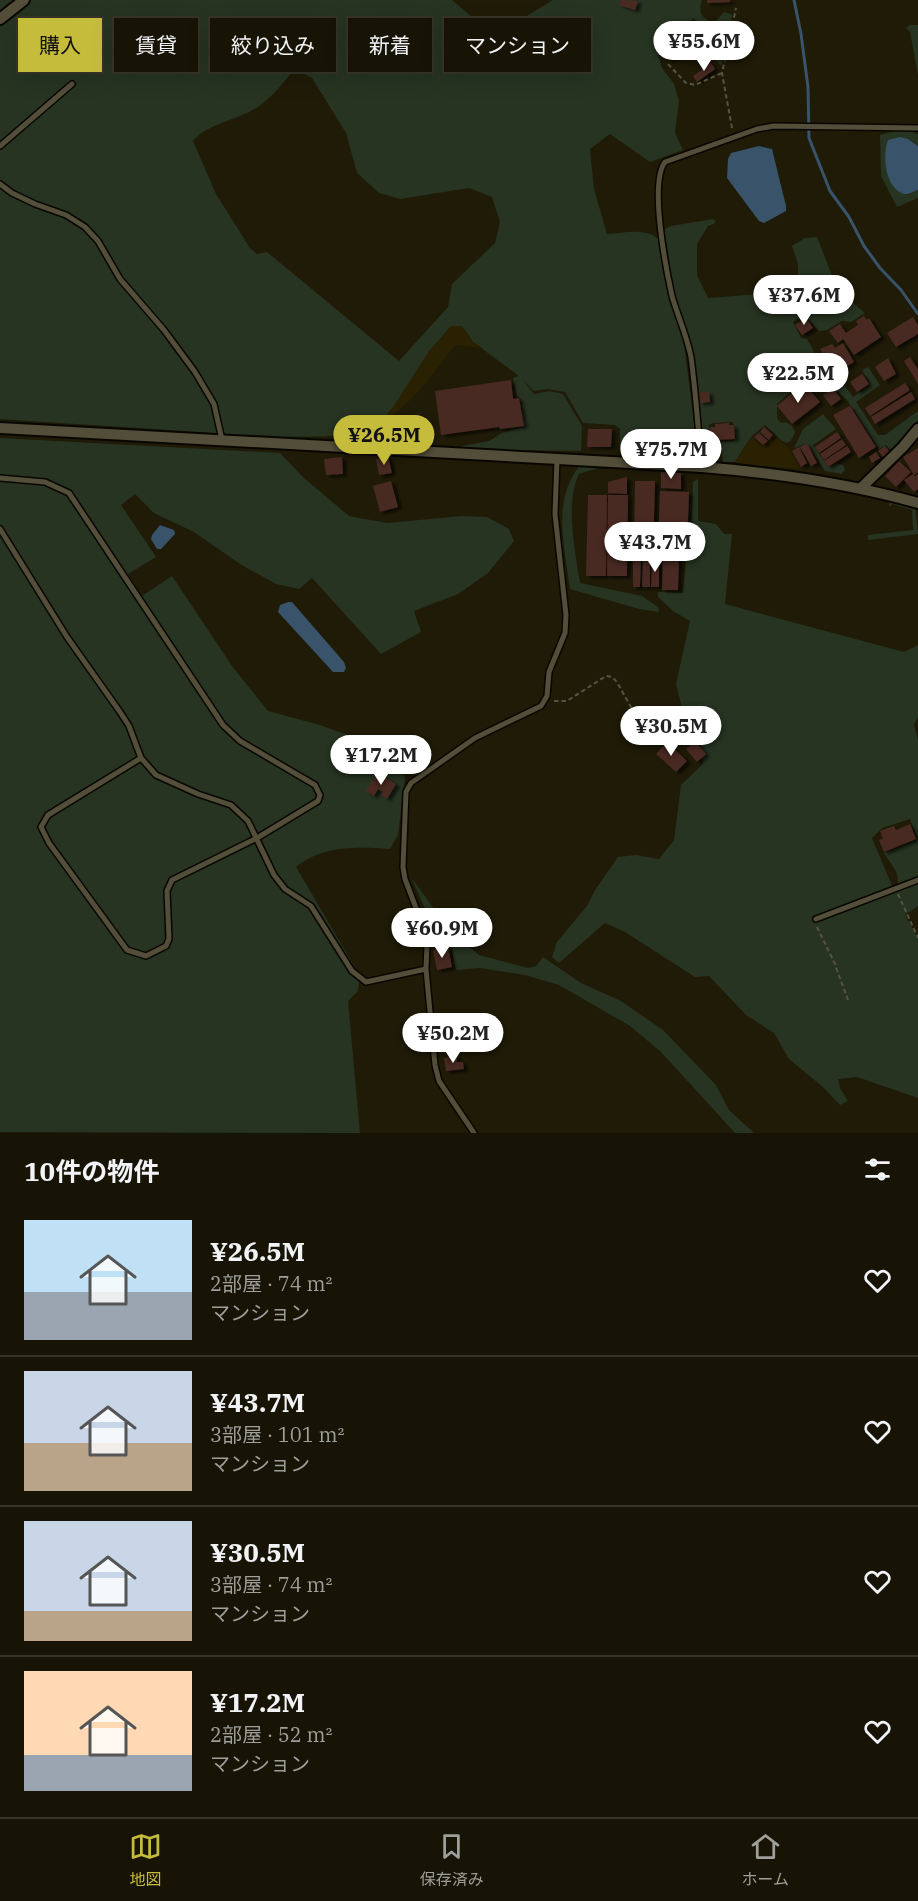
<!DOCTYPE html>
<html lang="ja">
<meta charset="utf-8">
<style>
:root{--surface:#171405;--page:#242113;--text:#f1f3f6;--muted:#9e9e9a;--line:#363327;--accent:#c6bc3c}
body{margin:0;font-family:"IBM Plex Serif","Noto Sans JP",serif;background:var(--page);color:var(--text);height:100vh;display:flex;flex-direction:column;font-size:22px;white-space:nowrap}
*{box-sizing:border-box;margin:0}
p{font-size:20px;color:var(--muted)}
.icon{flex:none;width:33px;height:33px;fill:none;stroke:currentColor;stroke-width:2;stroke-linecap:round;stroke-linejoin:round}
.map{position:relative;height:1133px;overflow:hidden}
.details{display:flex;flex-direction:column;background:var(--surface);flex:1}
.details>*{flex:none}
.hud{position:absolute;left:18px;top:18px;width:600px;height:54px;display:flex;gap:12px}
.price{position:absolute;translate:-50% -51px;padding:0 14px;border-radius:21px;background:#fff;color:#222;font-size:20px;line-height:39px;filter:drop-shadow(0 2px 3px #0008)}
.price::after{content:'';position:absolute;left:50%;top:36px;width:18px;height:14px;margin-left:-9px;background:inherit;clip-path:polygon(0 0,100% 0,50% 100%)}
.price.active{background:var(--accent);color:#111}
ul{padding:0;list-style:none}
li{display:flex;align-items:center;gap:18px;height:150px;padding:0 24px}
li+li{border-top:2px solid var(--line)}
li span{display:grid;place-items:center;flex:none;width:168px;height:120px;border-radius:0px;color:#555}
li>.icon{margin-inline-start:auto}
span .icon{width:72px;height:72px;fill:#fffc;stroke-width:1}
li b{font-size:26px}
h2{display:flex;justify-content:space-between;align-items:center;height:72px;padding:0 24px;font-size:26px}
.tag{padding:0 21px;border-radius:0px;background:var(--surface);box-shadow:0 6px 24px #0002,0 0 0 2px var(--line);font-size:21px;line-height:54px}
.tag.active{background:var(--accent);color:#111}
.tab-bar{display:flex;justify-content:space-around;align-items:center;height:84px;border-top:2px solid var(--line);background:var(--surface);font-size:16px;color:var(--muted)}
.tab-bar a{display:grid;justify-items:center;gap:3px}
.tab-bar .active{color:var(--accent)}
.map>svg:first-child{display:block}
</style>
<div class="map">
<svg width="918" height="1133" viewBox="0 0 918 1133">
<defs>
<filter id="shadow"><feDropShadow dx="4" dy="2.5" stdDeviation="1.5" flood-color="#0009"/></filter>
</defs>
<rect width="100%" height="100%" fill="#1f1b07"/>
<path fill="#273422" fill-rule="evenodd" d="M0 0H452L479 23 495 30 520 20 553 0H702C698 12 701 17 713 24L724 12 732 15 731 20 721 66 700 40 706 32 694 18 656 46 662 68 674 84 679 101 675 133 683 150 650 162 610 134 590 149 594 189 607 234C623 233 648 227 659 240L669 301 683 336 697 445 694 452 678 458 622 453 620 449V429L615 425 583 423 565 392 547 389 534 391 523 380 534 394 549 391 563 394 582 426 581 451 463 449 462 446 489 441 502 433 524 427 521 399 516 394 513 378 519 376 473 342 462 326 372 432 352 436 275 437 0 419ZM295 69 312 78 346 133 357 173 379 193 400 199 469 188 492 197 500 222 495 243 452 284 448 307 399 361 267 252 257 254 250 248 216 194 193 141C209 122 239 121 259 106 273 97 284 81 295 69Z
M910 25H918V75L910 32 906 28Z
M895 131H909L918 134V146L908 139 907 195 918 190V198L897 207 881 176 880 135Z
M713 219 716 221 714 224 708 226 697 244V275L708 298 798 291V264L792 246 805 238 817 237 836 286 847 298 865 313 851 322 842 321 827 330 819 331 804 314 793 322 801 338 807 339C810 345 817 354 817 361 816 372 786 396 777 404V418L781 423 786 422 792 426 795 432C793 436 792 441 787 443L782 441 765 425 751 437 735 462H723L720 442 734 441 736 437 733 422 713 423 709 425 710 437H713V442L710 445 702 446 693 359 688 332 675 297 665 233V229L671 226Z
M868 367 880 385 856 402 878 435H885L918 411V420L915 425 891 451 886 445 879 449 847 400 837 391 839 384 842 382 853 397 869 386 870 383 862 370Z
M823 414 836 429 813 445 828 467 837 464 843 465 845 470 841 474 825 471 807 443 794 448 803 429Z
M0 438 280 453 304 478 349 516 387 523 462 516 487 517 509 529 514 541 488 573 458 594 414 611 421 632 381 654 312 578 299 589 276 584 240 564 194 532 154 513 135 494 121 505 156 557 128 574 142 596 172 576 232 666 268 711 320 725 367 742 394 762 405 777 398 835 390 849C356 847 324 845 296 867L360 976 358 991 348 1001 360 1133 0 1132Z
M580 465 601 467 579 474C565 503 575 551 580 583L642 596 658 607 659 612 639 609 570 589C565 546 551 502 580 465Z
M698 479V521L716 524 724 534H732L725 604 904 652 918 645V717L914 725 918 740V906L905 915 918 938V1098L857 1077 838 1079 840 1088 848 1101 840 1105 823 1087 789 1059 774 1033 746 1015 709 976 695 977 625 932 605 923 559 963 552 957 557 942 587 906 595 890 618 857 636 855 659 859 674 840 681 785 703 764 699 739 682 708 676 684 690 621 673 611 658 597V592L683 593 686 561 690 552 693 482ZM910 819 917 837 916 841 884 853C890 864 899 870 898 884L893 888 872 838 882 828Z
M889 499 915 506 918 534 868 540V535L913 530 912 510 892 504 891 506H889Z
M411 877 451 932 479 955 528 968 536 966 543 957 581 983 621 1001 663 1030 716 1085 729 1110 754 1133H735L661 1052 630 1026 559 985 525 975 480 968 456 970 451 945 438 935 432 925Z"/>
<path fill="#292101" d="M451 326H462L473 342 484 349 458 345 453 348C431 376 411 406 380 423L392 409 429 351Z
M775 435 791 451 800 469 759 466 735 462 751 437 763 447Z"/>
<path fill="#38536a" d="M900 137 908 139 918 146V190C914 191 909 195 905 194 885 190 882 155 888 140Z
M759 146 772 149 786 206V211L764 223 759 221 727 178 728 159 731 153Z
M160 525 174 530 175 534 161 549H157L151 539 152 535Z
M288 602H292L344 662 346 668 344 672H333L278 612 280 605Z"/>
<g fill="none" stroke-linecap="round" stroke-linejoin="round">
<path stroke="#38536a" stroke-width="3" d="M794 0 801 34 808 87 809 138 830 191 849 217 864 246 880 268 901 290 918 314"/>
</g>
<path fill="#4a2a22" filter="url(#shadow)" d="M621 0 638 1 635 10 619 5Z
M707 0H730V2L707 3Z
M695 21 705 31 696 39 687 29Z
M686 29 695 39 670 60 660 48 679 32 681 34Z
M711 63 715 69 697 82 693 76Z
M864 316 867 320 869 318 881 337 854 355 843 339 838 343 829 331 840 324 846 333 858 325 856 321Z
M913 317 918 325V334L896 347 887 333Z
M806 318 813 328 802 335 795 325Z
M843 343 854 362 836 373 820 349 832 344 835 348Z
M793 357 798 364 790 369 786 362Z
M910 357 918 369V384L904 361Z
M888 358 896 374 884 381 875 367Z
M768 366 772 378 763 381 758 369Z
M816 369 823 377 812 386 805 378Z
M862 374 869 384 857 392 850 382Z
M511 380 513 399 519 398 524 426 500 429 499 427 441 435 435 391Z
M804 383 820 402 792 424 777 406Z
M905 383 910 390 870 416 865 408Z
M833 388 841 399 831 406 823 395Z
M709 392 710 402 699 403V393Z
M911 392 915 399 875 424 871 417Z
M850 406 876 447 859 458 833 415Z
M729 423V425H734L735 439 715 440V435L711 436 710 427H715V424Z
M764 427 773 435 769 440 760 432Z
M588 429H612L611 447H587Z
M837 432 841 438 819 453 815 447Z
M759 433 768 441 763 445 754 437Z
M842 439 846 445 824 460 820 454Z
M807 443 817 463 811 466 800 447Z
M847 446 851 452 828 467 824 461Z
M885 446 890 452 883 457 878 451Z
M799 447 807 463 801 467 792 451Z
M918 448V472L914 475 903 457Z
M876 452 880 458 872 463 869 457Z
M388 456 392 473 379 475 376 459Z
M342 457 343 474 326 475 324 459Z
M899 461 911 472 896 487 885 476Z
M661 472 681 473V489L661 488Z
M913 474 917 480 915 476 918 474V489L914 492 904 480Z
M627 477V494L608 493V482Z
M391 481 398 507 380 512 373 486Z
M635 481H655L653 554H634Z
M660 491 689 492 687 552 658 551Z
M588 495H607L606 576H586Z
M608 495H628L627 576H607Z
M663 556 679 557 678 590H662Z
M633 558H641L640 587H633Z
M643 558H650V587H642Z
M652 558H659V587H651Z
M677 716 681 732 656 736 652 723Z
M695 741 706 754 697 762 686 749Z
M667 742 687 761 676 772 656 754Z
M377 773 396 784 387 799 381 795 383 792 378 789 374 796 366 791Z
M910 824 916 839 884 852 879 840 883 839 880 831 894 826 896 830Z
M448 947 452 967 437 970 433 950Z
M457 1056V1062H463L464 1069 446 1071 444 1058Z"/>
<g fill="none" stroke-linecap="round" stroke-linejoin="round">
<g stroke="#090600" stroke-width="8">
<path id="lane" d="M0 146 72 84
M0 184 12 193 35 204 66 215 85 227 98 241 120 279 164 330 195 372 214 404 222 440
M702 467C698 431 696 394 691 357 687 336 678 317 672 296 666 269 649 183 665 162L757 129 774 126 918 128
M0 478 45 482 69 493 223 725 240 741 315 785 320 795 318 801 257 838 172 880 167 891 169 939 166 946 146 956 127 950 49 843 41 827 48 815 141 758
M0 529 67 637 120 712 129 726 141 758 156 775 198 794 231 805 248 821 274 875 285 889 311 906 352 971 366 982 426 969
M816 919 918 880
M474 1133 439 1081 435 1065 426 969 427 943 424 929 405 879 403 867 406 792 411 783 475 738 541 706 547 696 549 672 565 633 566 615 555 514 557 459"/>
</g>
<g stroke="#090600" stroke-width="14">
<path id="street" d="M0 19 24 0
M0 428 702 467C776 473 847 483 918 503
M861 488 903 447 918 429"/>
</g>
<path stroke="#575341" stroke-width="2" stroke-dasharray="4.5 3" stroke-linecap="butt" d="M668 64 686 83 695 85 722 73
M732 128 722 73 736 8
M554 701H567L606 676 612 677 617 682 642 727
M898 894 918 938
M817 927 834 962 848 1000"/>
<use href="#lane" stroke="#524e39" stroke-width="5"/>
<use href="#street" stroke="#524e39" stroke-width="10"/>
</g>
</svg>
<b class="price" style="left:704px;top:72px">¥55.6M</b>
<b class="price" style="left:804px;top:326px">¥37.6M</b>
<b class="price" style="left:798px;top:404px">¥22.5M</b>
<b class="price active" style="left:384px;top:466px">¥26.5M</b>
<b class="price" style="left:671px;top:480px">¥75.7M</b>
<b class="price" style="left:655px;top:573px">¥43.7M</b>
<b class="price" style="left:671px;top:757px">¥30.5M</b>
<b class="price" style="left:381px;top:786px">¥17.2M</b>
<b class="price" style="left:442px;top:959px">¥60.9M</b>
<b class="price" style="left:453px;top:1064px">¥50.2M</b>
<div class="hud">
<a class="tag active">購入</a>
<a class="tag">賃貸</a>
<a class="tag">絞り込み</a>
<a class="tag">新着</a>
<a class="tag">マンション</a>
</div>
</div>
<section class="details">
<h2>10件の物件<svg class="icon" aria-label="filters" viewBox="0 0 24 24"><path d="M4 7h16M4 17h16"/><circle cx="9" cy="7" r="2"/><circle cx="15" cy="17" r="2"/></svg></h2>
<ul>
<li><span style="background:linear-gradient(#bfe0f5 60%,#9aa5b1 0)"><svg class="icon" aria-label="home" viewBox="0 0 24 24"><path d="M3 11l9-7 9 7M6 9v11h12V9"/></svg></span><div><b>¥26.5M</b><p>2部屋 · 74 m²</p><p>マンション</p></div><svg class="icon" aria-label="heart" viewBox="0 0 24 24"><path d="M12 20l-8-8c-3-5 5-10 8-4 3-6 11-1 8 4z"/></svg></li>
<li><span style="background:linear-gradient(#c9d6e8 60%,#b9a48a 0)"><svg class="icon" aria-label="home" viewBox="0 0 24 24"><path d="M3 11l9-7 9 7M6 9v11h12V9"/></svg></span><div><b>¥43.7M</b><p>3部屋 · 101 m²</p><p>マンション</p></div><svg class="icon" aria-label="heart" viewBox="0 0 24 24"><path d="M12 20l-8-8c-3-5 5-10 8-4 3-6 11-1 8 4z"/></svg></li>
<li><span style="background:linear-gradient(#c9d6e8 75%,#b9a48a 0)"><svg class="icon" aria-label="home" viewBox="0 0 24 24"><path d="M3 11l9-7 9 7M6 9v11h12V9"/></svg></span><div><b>¥30.5M</b><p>3部屋 · 74 m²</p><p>マンション</p></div><svg class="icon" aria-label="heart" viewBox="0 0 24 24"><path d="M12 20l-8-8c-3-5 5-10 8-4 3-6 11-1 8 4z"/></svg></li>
<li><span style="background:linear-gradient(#ffd9b3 70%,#9aa5b1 0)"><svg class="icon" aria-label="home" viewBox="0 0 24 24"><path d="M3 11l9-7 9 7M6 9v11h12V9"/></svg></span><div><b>¥17.2M</b><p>2部屋 · 52 m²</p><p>マンション</p></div><svg class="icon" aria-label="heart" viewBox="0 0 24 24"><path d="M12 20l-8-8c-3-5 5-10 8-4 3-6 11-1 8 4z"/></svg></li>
</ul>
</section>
<nav class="tab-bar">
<a class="active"><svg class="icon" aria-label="map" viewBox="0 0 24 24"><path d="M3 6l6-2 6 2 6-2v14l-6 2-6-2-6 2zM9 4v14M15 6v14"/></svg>地図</a>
<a><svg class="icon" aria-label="saved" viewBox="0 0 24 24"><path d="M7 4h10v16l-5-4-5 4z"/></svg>保存済み</a>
<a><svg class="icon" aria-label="home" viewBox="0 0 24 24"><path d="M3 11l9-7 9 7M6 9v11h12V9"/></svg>ホーム</a>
</nav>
